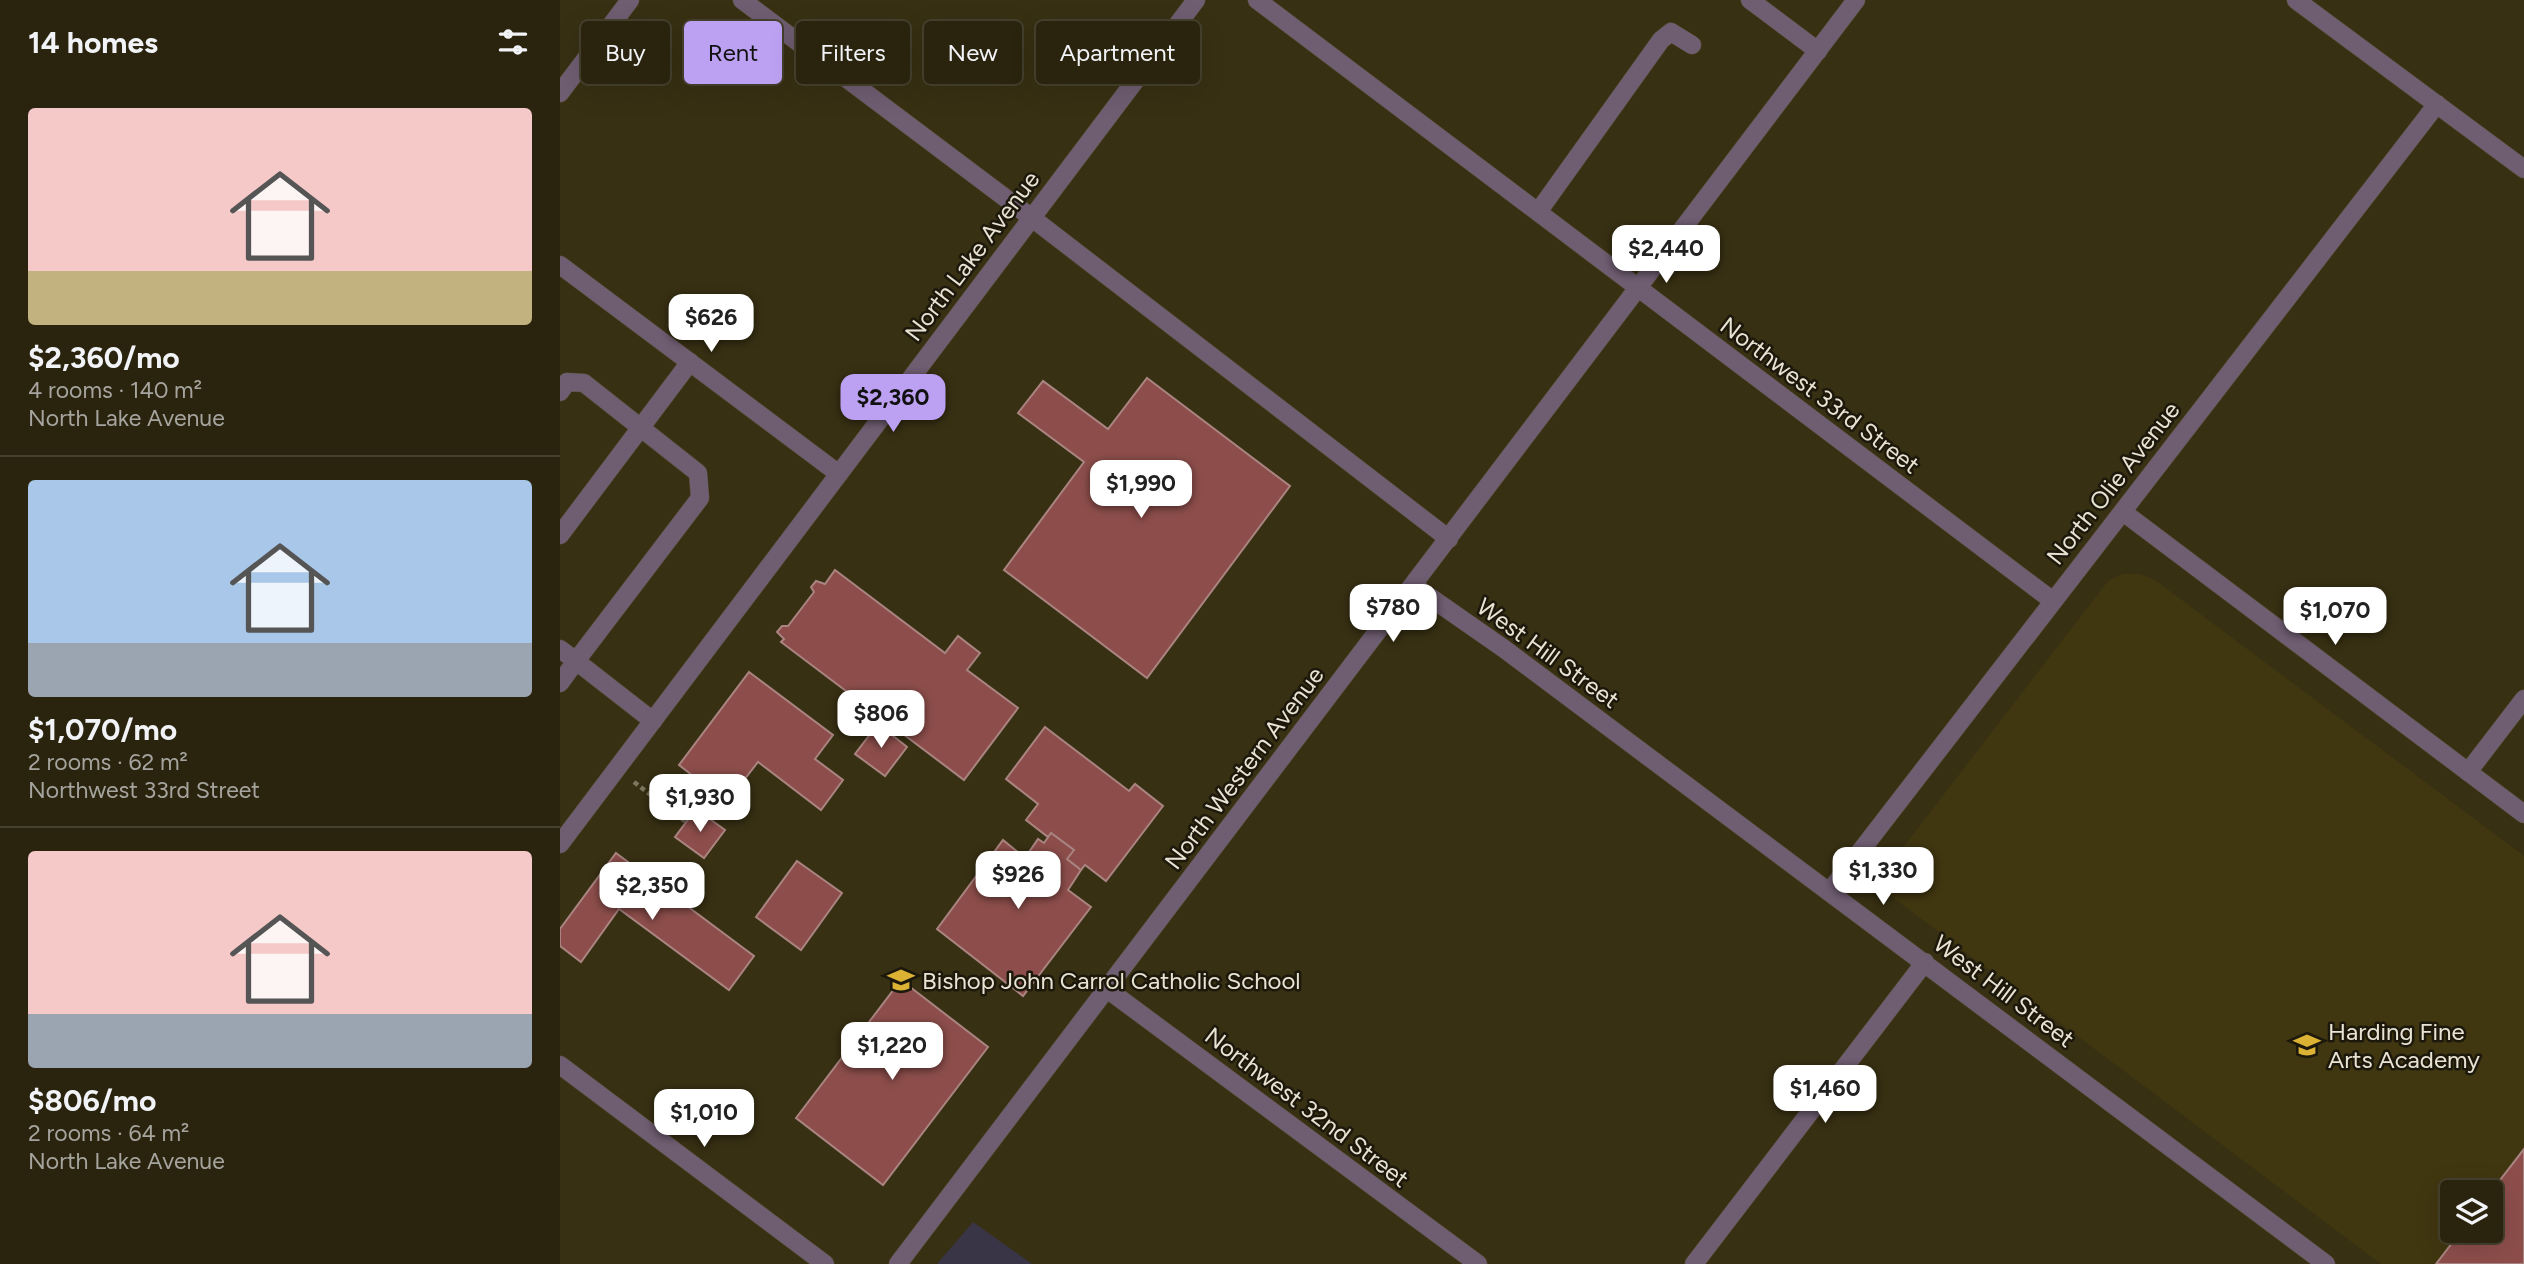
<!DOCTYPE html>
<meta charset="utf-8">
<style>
:root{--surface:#2a240e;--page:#36301c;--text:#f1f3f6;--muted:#a5a49e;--line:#46412e;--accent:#bca0f2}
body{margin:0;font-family:Figtree,sans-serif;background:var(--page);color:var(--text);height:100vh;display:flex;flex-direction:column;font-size:26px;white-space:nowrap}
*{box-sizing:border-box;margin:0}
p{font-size:23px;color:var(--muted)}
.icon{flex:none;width:38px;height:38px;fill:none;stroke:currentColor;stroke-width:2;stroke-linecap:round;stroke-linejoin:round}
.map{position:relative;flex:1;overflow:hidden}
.side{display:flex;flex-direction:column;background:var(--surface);width:560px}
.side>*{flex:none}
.top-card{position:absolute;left:21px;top:21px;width:665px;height:63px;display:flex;gap:14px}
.controls{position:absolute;left:1880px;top:1180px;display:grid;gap:14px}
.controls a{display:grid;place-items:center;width:63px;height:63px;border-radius:7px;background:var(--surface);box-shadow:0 7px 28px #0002,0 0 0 2px var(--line);font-size:35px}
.price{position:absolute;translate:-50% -60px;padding:0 16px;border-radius:14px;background:#fff;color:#222;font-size:23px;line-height:46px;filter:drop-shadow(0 2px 4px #0008)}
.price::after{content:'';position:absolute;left:50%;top:42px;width:21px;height:16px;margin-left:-10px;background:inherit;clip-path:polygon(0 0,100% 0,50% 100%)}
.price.on{background:var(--accent);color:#111}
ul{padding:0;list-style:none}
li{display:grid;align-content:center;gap:14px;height:371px;padding:0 28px}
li+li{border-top:2px solid var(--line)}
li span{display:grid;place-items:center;height:217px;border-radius:7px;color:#555}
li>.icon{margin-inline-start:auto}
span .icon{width:126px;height:126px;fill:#fffc;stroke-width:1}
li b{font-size:30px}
h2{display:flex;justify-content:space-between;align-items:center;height:84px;padding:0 28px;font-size:30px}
.pill{padding:0 24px;border-radius:7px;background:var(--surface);box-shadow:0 7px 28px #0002,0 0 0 2px var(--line);font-size:24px;line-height:63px}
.pill.on{background:var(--accent);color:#111}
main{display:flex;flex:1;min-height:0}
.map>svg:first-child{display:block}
</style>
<main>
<section class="side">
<h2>14 homes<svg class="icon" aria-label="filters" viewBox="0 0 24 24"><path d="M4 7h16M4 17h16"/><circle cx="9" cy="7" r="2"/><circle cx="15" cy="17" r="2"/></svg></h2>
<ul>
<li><span style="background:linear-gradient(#f6c9c9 75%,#c2b280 0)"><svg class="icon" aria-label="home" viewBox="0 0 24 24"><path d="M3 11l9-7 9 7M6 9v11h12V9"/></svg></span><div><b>$2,360/mo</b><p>4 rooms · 140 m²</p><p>North Lake Avenue</p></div></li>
<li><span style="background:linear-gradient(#a9c7e8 75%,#9aa5b1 0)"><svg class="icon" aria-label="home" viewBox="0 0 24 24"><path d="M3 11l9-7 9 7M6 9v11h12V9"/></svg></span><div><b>$1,070/mo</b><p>2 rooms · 62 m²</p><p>Northwest 33rd Street</p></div></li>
<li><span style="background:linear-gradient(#f6c9c9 75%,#9aa5b1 0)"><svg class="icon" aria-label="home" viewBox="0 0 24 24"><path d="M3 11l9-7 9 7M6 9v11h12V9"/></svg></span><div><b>$806/mo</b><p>2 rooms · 64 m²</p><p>North Lake Avenue</p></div></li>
</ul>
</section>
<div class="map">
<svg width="1964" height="1264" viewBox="0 0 1964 1264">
<rect width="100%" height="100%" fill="#383013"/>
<path fill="#393546" d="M413 1222 472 1264H377Z"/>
<path fill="#403610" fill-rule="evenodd" d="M1563 574H1580L1595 580 1964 856V1264H1821L1315 884 1548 581ZM1892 1192H1930V1230H1892Z"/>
<path fill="#8d4e4b" stroke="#a98481" stroke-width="2" d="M587 378 730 486 587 678 444 570 524 462 458 413 483 381 548 429Z
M275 570 385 653 398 636 420 653 407 670 458 708 404 780 221 642 224 639 217 632 222 626H228L254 592 251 587 256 581 265 584Z
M189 672 273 735 255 759 283 780 261 810 198 762 167 802 119 765Z
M318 724 347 747 325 776 295 754Z
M485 727 569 791 575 784 603 806 546 881 525 865 521 870 507 859 514 850 491 833 488 837 466 820 478 804 446 779Z
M136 809 165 830 144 858 115 837Z
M491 833 514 850 507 859 521 870 508 890 531 907 463 996 377 929 443 840 465 858 478 839 484 843Z
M56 853 194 956 169 990 59 909 21 962 0 946V929Z
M237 861 282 893 241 950 196 917Z
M341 980 428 1047 323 1185 236 1118Z
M1964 1149V1264H1876L1902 1230H1930V1193Z"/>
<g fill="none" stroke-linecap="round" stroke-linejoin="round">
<g stroke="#544d32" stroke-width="19">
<path id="service" d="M182 0 472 218 889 539
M1190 0 1258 51
M978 212 1101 40 1111 32 1132 45
M0 392 7 382 24 383 138 473 140 498 16 661 93 721
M0 535 130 362
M0 649 16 661 0 683"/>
</g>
<g stroke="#544d32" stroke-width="19">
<path id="minor" d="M697 0 1493 601
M1736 0 1964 169
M0 93 70 0
M0 265 279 474
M854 586 943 648 1766 1264
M1908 772 1964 699
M0 844 636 0
M1269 892 1877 104
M0 1065 265 1264
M1134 1264 1365 962"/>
</g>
<g stroke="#544d32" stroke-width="19">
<path id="tertiary" d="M1563 512 1964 814
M547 989 918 1264
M338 1264 1296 0"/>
</g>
<path stroke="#7e775f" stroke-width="4.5" stroke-dasharray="5 3.5" stroke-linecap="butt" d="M74 782 126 822"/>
<use href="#service" stroke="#6f5d71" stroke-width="18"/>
<use href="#minor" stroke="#6f5d71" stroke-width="18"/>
<use href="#tertiary" stroke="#6f5d71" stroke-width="18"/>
</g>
<defs>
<g id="school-bare" transform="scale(2.1)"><path d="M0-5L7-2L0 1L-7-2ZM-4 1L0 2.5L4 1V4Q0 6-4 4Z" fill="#dbb233" stroke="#1c180c" stroke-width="2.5" paint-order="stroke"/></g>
</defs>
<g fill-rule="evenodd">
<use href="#school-bare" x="341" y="980"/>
<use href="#school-bare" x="1747" y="1045"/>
</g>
<g text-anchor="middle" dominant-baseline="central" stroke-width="5" stroke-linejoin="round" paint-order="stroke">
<g font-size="24" fill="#e8e3d2" stroke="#1c180c">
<text transform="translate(412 256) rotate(-53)">North Lake Avenue</text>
<text transform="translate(1260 395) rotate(37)">Northwest 33rd Street</text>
<text transform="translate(1553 483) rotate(-52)">North Olie Avenue</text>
<text transform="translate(988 653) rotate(36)">West Hill Street</text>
<text transform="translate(684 768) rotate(-53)">North Western Avenue</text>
<text transform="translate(1444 991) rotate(37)">West Hill Street</text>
<text transform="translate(747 1107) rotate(37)">Northwest 32nd Street</text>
</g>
<g font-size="24" fill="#e8e3d2" stroke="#1c180c" text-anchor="start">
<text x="362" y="980">Bishop John Carrol Catholic School</text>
<text x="1768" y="1031">Harding Fine<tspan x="1768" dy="28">Arts Academy</tspan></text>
</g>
</g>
</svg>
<div class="controls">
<a><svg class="icon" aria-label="layers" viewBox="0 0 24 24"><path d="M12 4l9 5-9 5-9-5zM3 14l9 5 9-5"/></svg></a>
</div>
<b class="price" style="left:1106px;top:285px">$2,440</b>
<b class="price" style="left:151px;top:354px">$626</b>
<b class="price on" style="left:333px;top:434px">$2,360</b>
<b class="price" style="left:581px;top:520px">$1,990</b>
<b class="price" style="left:833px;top:644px">$780</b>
<b class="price" style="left:1775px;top:647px">$1,070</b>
<b class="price" style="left:321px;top:750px">$806</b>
<b class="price" style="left:140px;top:834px">$1,930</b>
<b class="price" style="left:1323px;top:907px">$1,330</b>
<b class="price" style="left:458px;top:911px">$926</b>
<b class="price" style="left:92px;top:922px">$2,350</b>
<b class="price" style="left:332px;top:1082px">$1,220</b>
<b class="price" style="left:1265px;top:1125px">$1,460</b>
<b class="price" style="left:144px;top:1149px">$1,010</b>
<div class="top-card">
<a class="pill">Buy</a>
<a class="pill on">Rent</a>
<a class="pill">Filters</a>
<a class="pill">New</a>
<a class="pill">Apartment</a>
</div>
</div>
</main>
